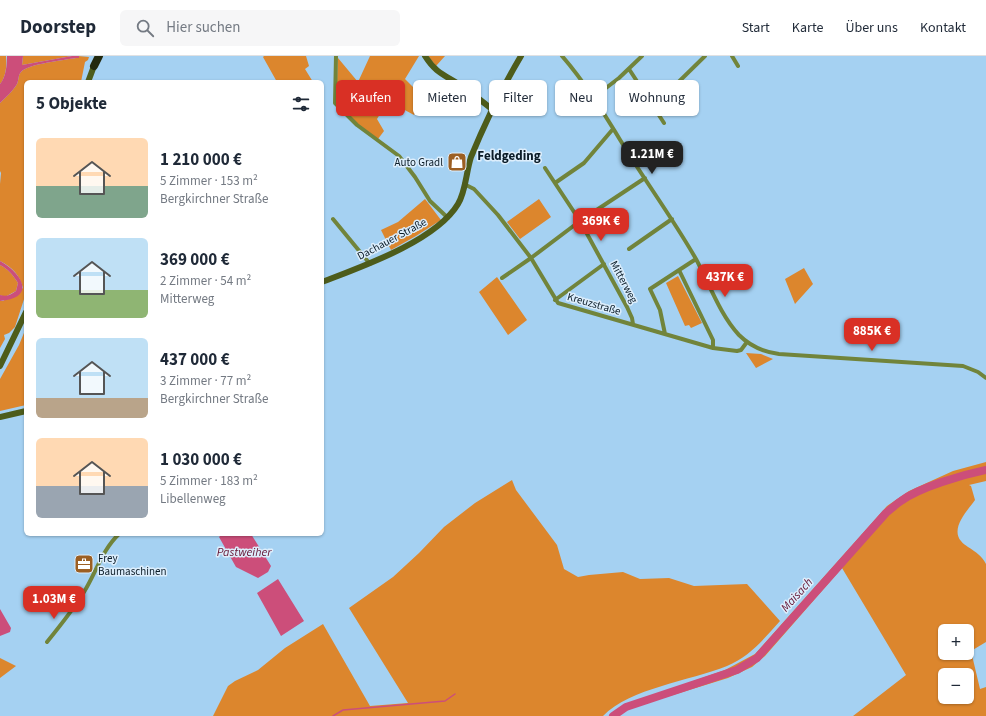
<!DOCTYPE html>
<html lang="de">
<meta charset="utf-8">
<style>
:root{--surface:#fff;--page:#f6f6f7;--text:#1f2937;--muted:#747a83;--line:#e0e1e3;--accent:#d93025}
body{margin:0;font-family:"Source Sans 3",sans-serif;background:var(--page);color:var(--text);height:100vh;display:flex;flex-direction:column;font-size:15px;white-space:nowrap}
*{box-sizing:border-box;margin:0}
p{font-size:13px;color:var(--muted)}
.icon{flex:none;width:22px;height:22px;fill:none;stroke:currentColor;stroke-width:2;stroke-linecap:round;stroke-linejoin:round}
.map{position:relative;flex:1;overflow:hidden}
.details{position:absolute;left:24px;top:24px;width:300px;height:456px;display:flex;flex-direction:column;background:var(--surface);border-radius:6px;box-shadow:0 1px 3px #0004}
.details>*{flex:none}
.hud{position:absolute;left:336px;top:24px;width:380px;height:36px;display:flex;gap:8px}
.tools{position:absolute;left:938px;top:568px;display:grid;gap:8px}
.tools a{display:grid;place-items:center;width:36px;height:36px;border-radius:6px;background:var(--surface);box-shadow:0 1px 3px #0004;font-size:20px}
.price{position:absolute;translate:-50% -34px;padding:0 9px;border-radius:8px;background:var(--accent);color:#fff;font-size:13px;line-height:26px;filter:drop-shadow(0 1px 2px #0008)}
.price::after{content:'';position:absolute;left:50%;top:24px;width:12px;height:9px;margin-left:-6px;background:inherit;clip-path:polygon(0 0,100% 0,50% 100%)}
.price.selected{background:#222;color:#fff}
ul{padding:0;list-style:none}
li{display:flex;align-items:center;gap:12px;height:100px;padding:0 12px}
li span{display:grid;place-items:center;flex:none;width:112px;height:80px;border-radius:6px;color:#555}
li>.icon{margin-inline-start:auto}
span .icon{width:48px;height:48px;fill:#fffc;stroke-width:1}
li b{font-size:17px}
h2{display:flex;justify-content:space-between;align-items:center;height:48px;padding:0 12px;font-size:17px}
.tag{padding:0 14px;border-radius:6px;background:var(--surface);box-shadow:0 1px 3px #0004;font-size:14px;line-height:36px}
.tag.selected{background:var(--accent);color:#fff}
header{display:flex;align-items:center;gap:24px;box-sizing:border-box;height:56px;padding:0 20px;background:var(--surface);border-bottom:1px solid var(--line)}
header strong{font-size:19px}
nav{display:flex;gap:22px;margin-inline-start:auto;font-size:14px}
.search{width:280px;height:36px;background:var(--page);display:flex;align-items:center;gap:10px;box-sizing:border-box;padding:0 14px;border-radius:6px;color:var(--muted);font-size:15px}
.map>svg:first-child{display:block}
</style>
<header>
<strong>Doorstep</strong>
<div class="search"><svg class="icon" aria-label="search" viewBox="0 0 24 24"><circle cx="10" cy="10" r="6"/><path d="M15 15l6 6"/></svg>Hier suchen</div>
<nav><a>Start</a><a>Karte</a><a>Über uns</a><a>Kontakt</a></nav>
</header>
<div class="map">
<svg width="986" height="660" viewBox="0 0 986 660">
<rect width="100%" height="100%" fill="#a5d1f2"/>
<path fill="#dc862d" fill-rule="evenodd" d="M0 0H6C7 9 6 21 0 28Z
M23 0H72L22 9Z
M78 0 89 1 88 4 85 6 81 26H26V237L15 271 9 277 4 279 5 283 0 292V245H3L23 232C19 218 13 212 0 205V128L1 117 0 115V47C6 41 13 35 17 28 19 24 18 19 21 16 27 8 65 4 76 2Z
M264 0H306L309 10 305 13 313 26H277L263 1Z
M370 0H419L405 23 424 42 414 59 388 45 377 63 384 75 378 83 356 68 336 48 338 2 358 26Z
M428 0H445L436 10Z
M425 143 441 164 416 180 391 194 381 174 398 166Z
M539 143 551 161 520 183 507 166Z
M0 209C8 213 13 219 18 227L16 235 5 241 0 239Z
M804 212 813 228 795 248 785 223Z
M678 220 702 267 691 272 689 269 685 270 666 227Z
M497 221 527 264 508 279 479 236Z
M26 272V349L0 355V323L19 289Z
M746 297 761 298 773 303 756 312Z
M986 406V425L969 429 971 430 975 444C968 454 950 472 961 485 963 488 966 489 968 491 976 496 982 500 986 508V586L971 595 980 633 986 631V660H853L906 619 842 512 765 600 752 611 728 622 631 652 618 660H609L622 650 725 614 755 598 887 450 909 435 953 415ZM945 575H967V597H945ZM945 619H967V641H945Z
M512 424 516 434 557 489 564 513 578 521 589 519 623 516 640 523 669 522 694 530 747 528 780 565C764 583 749 601 727 610 690 625 630 632 603 660H213L228 630 235 625 258 614 285 592 323 568 370 650 408 647 349 552 393 521 419 497 444 471 475 447Z
M0 602 16 610 0 622Z"/>
<path fill="#cc4e7a" d="M7 0H23L22 9 72 0H79V2H76C65 4 27 8 21 16 18 19 19 24 17 28 13 35 6 41 0 47V28C6 21 7 9 7 0Z
M0 205C22 217 37 242 0 245V239C7 241 10 239 16 235L18 227C13 219 8 213 0 209Z
M222 478H251L271 510 268 516 258 522 236 511 219 481Z
M278 523 304 565 281 580 257 537Z
M0 553 11 572 10 576 0 580Z"/>
<g fill="none" stroke-linecap="round" stroke-linejoin="round">
<path stroke="#cc4e7a" stroke-width="1.5" d="M333 660 343 654 445 645 455 638"/>
<path stroke="#cc4e7a" stroke-width="8" d="M613 660 626 651 737 614 757 602 886 457C891 453 895 449 901 445 920 431 962 419 986 414"/>
<path stroke="#71843b" stroke-width="4" d="M336 0 335 47 357 69 399 100 415 121 430 145 448 162
M562 0C589 31 610 68 632 103 653 136 676 168 696 203 709 227 720 259 739 279 750 290 764 296 779 298L963 310 978 316 986 322
M732 0 738 10
M629 13 664 67
M593 42 619 22 642 0
M654 50 705 0
M545 112 580 165 627 251 632 262 633 268
M555 127 584 107 613 73
M464 128 474 133 498 159 531 202 558 247 713 292 737 295 741 294 747 286
M333 163 370 208
M629 193 672 163
M679 214 713 284V292
M502 222 531 202 580 165 645 122
M555 244 604 208
M665 278 660 254 650 233 696 203
M322 292V295
M47 586C60 570 73 554 84 536 96 517 102 494 119 478"/>
<path stroke="#4d5c1b" stroke-width="6" d="M425 0C437 19 446 19 463 31 473 38 483 46 493 54
M88 26 94 10
M322 226C361 211 436 185 458 148 466 135 466 116 471 101 485 67 502 32 521 0
M0 310 26 256
M0 361 26 355"/>
<path stroke="#22290e" stroke-width="8" d="M94 10 99 0"/>
</g>
<defs>
<g id="shop-square" transform="scale(1)"><rect x="-9" y="-9" width="18" height="18" rx="4" fill="#9c5f23" stroke="#ddeefc"/><path d="M-5-2.5h2.3a2.7 3.5 0 0 1 5.4 0H5L5.5 6h-11ZM-1.5-2.5h3a1.5 2.3 0 0 0-3 0Z" fill="#fff"/></g>
<g id="office-square" transform="scale(1)"><rect x="-9" y="-9" width="18" height="18" rx="4" fill="#9c5f23" stroke="#ddeefc"/><path d="M-6-3h4V-5.5h4V-3h4V5H-6ZM-1-4.5V-3h2v-1.5ZM-6 0V1H6V0Z" fill="#fff"/></g>
</defs>
<g fill-rule="evenodd">
<use href="#shop-square" x="457" y="106"/>
<use href="#office-square" x="84" y="508"/>
</g>
<g text-anchor="middle" dominant-baseline="central" stroke-width="3" stroke-linejoin="round" paint-order="stroke">
<g font-size="11" fill="#0b1c28" stroke="#ddeefc" text-anchor="end">
<text x="443" y="106">Auto Gradl</text>
<text x="98" y="502" text-anchor="start">Frey<tspan x="98" dy="13">Baumaschinen</tspan></text>
</g>
<g font-size="11" fill="#0b1c28" stroke="#ddeefc">
<text transform="translate(392 183) rotate(-28)">Dachauer Straße</text>
<text transform="translate(624 226) rotate(62)">Mitterweg</text>
<text transform="translate(594 248) rotate(16)">Kreuzstraße</text>
</g>
<g font-size="12" font-style="italic" fill="#661535" stroke="#ddeefc">
<text x="244" y="496">Pastweiher</text>
<text transform="translate(797 539) rotate(-48)">Maisach</text>
</g>
<g font-size="13" font-weight="bold" fill="#0b1c28" stroke="#ddeefc">
<text x="509" y="100">Feldgeding</text>
</g>
</g>
</svg>
<div class="tools">
<a>+</a>
<a>−</a>
</div>
<b class="price selected" style="left:652px;top:119px">1.21M €</b>
<b class="price" style="left:601px;top:186px">369K €</b>
<b class="price" style="left:725px;top:242px">437K €</b>
<b class="price" style="left:872px;top:296px">885K €</b>
<b class="price" style="left:54px;top:564px">1.03M €</b>
<div class="hud">
<a class="tag selected">Kaufen</a>
<a class="tag">Mieten</a>
<a class="tag">Filter</a>
<a class="tag">Neu</a>
<a class="tag">Wohnung</a>
</div>
<section class="details">
<h2>5 Objekte<svg class="icon" aria-label="filters" viewBox="0 0 24 24"><path d="M4 7h16M4 17h16"/><circle cx="9" cy="7" r="2"/><circle cx="15" cy="17" r="2"/></svg></h2>
<ul>
<li><span style="background:linear-gradient(#ffd9b3 60%,#7fa58c 0)"><svg class="icon" aria-label="home" viewBox="0 0 24 24"><path d="M3 11l9-7 9 7M6 9v11h12V9"/></svg></span><div><b>1 210 000 €</b><p>5 Zimmer · 153 m²</p><p>Bergkirchner Straße</p></div></li>
<li><span style="background:linear-gradient(#bfe0f5 65%,#8fb573 0)"><svg class="icon" aria-label="home" viewBox="0 0 24 24"><path d="M3 11l9-7 9 7M6 9v11h12V9"/></svg></span><div><b>369 000 €</b><p>2 Zimmer · 54 m²</p><p>Mitterweg</p></div></li>
<li><span style="background:linear-gradient(#bfe0f5 75%,#b9a48a 0)"><svg class="icon" aria-label="home" viewBox="0 0 24 24"><path d="M3 11l9-7 9 7M6 9v11h12V9"/></svg></span><div><b>437 000 €</b><p>3 Zimmer · 77 m²</p><p>Bergkirchner Straße</p></div></li>
<li><span style="background:linear-gradient(#ffd9b3 60%,#9aa5b1 0)"><svg class="icon" aria-label="home" viewBox="0 0 24 24"><path d="M3 11l9-7 9 7M6 9v11h12V9"/></svg></span><div><b>1 030 000 €</b><p>5 Zimmer · 183 m²</p><p>Libellenweg</p></div></li>
</ul>
</section>
</div>
